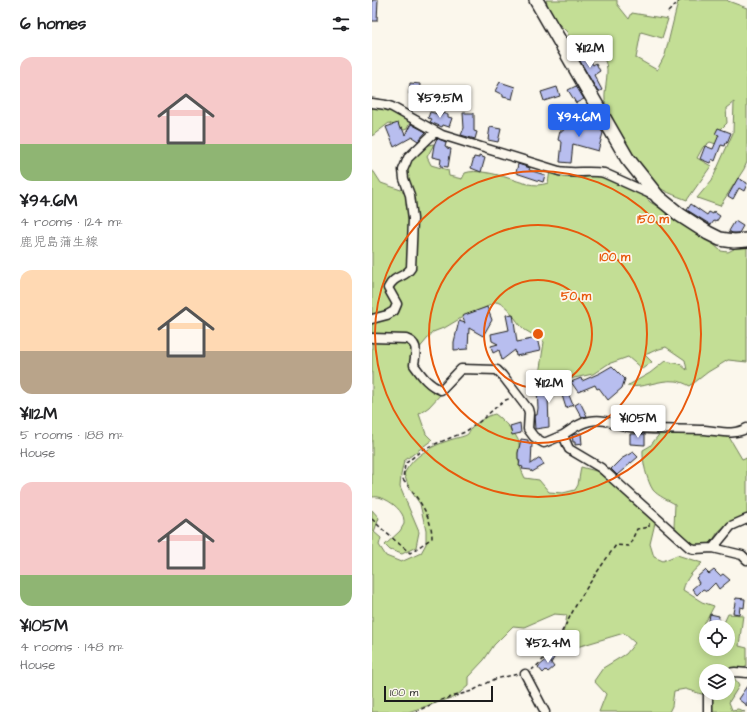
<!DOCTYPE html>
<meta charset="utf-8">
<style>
:root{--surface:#fff;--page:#f2f2f2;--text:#202124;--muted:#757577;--accent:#2563eb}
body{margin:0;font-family:"Architects Daughter","Klee One",sans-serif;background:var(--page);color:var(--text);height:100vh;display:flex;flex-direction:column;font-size:15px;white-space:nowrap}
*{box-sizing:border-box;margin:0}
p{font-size:13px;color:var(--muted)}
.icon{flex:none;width:22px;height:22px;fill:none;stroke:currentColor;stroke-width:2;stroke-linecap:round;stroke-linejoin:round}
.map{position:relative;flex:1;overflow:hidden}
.details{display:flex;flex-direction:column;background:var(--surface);width:372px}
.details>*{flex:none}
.controls{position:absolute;left:327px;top:620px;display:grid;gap:8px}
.controls a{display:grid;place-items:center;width:36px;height:36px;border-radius:50%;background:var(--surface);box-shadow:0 2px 10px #0003;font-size:20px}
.scale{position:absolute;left:12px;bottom:10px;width:109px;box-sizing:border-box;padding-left:4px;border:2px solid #1c1c1c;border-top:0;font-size:11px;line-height:14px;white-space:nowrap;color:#1c1c1c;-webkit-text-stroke:3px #fbf7ec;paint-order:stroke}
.price{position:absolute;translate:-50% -34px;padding:0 9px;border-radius:4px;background:#fff;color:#222;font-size:13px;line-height:26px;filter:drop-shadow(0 1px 2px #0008)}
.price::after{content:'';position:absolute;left:50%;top:24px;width:12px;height:9px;margin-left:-6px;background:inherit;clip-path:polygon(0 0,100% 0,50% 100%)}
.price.selected{background:var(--accent);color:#fff}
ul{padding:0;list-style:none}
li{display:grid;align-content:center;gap:8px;height:212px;padding:0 20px}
li span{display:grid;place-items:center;height:124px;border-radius:12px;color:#555}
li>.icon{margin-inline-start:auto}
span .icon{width:72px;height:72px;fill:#fffc;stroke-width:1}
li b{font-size:17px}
h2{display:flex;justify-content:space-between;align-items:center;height:48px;padding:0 20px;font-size:17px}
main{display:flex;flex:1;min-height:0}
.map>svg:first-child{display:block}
</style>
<main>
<section class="details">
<h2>6 homes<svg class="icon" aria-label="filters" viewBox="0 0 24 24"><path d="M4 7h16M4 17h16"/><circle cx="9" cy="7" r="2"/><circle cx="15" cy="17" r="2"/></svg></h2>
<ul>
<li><span style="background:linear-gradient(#f6c9c9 70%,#8fb573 0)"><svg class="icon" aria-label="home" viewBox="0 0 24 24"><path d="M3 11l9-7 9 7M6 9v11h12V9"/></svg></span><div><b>¥94.6M</b><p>4 rooms · 124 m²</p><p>鹿児島蒲生線</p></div></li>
<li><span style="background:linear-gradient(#ffd9b3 65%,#b9a48a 0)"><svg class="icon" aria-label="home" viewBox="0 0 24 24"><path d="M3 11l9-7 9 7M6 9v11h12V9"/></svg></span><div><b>¥112M</b><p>5 rooms · 188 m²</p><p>House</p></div></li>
<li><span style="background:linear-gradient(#f6c9c9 75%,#8fb573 0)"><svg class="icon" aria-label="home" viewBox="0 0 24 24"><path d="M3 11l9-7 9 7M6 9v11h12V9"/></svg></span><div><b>¥105M</b><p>4 rooms · 148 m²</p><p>House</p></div></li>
</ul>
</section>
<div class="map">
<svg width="375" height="712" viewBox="0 0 375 712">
<rect width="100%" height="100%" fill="#fbf7ec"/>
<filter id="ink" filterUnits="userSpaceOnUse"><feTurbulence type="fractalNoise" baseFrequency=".025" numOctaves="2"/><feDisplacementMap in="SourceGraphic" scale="8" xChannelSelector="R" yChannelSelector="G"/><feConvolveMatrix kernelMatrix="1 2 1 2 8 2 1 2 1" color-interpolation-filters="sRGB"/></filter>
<g filter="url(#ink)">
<path fill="#c3de95" stroke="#707d58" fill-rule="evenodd" d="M174 0H245V4L257 19 260 13 296 19 290 38 269 32 264 58 285 70 293 55 306 2 311 0H355L356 1 375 8V162L372 169 348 206 325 198 340 180 361 133 362 102 354 108 355 123 349 129 344 144 338 142 331 147 325 158 339 166 315 200C305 196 287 190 280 182 271 172 233 111 233 100 232 90 238 70 233 61 226 49 212 45 199 42L195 32 179 16Z
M7 106 19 110 39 120 35 129 32 130 17 123 0 136V107Z
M62 144 55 157 59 165 76 170 77 176 90 179 93 173C103 169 125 174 136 178 149 182 162 188 176 183L178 171 194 177 210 178 225 175 249 183 268 191 278 202 332 236 349 251 356 252 362 249 364 244 375 243V362L356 360 336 372 318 386C314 384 308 381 303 381 287 379 271 389 255 386L278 373 293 361 308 364 315 370 313 360 294 347 284 350 273 355 280 362 270 369 256 357 236 364 221 374 169 385 168 368 172 342 167 336C164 335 161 335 158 333 144 327 141 307 125 302L108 310 89 318 74 327 61 332 40 357 50 373 69 394 57 407 47 414 54 434 60 440 32 461 29 475 28 487 47 532 44 547 30 554 18 550 13 545 28 531 32 524C32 521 32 517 30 514 25 505 10 495 0 497V171L2 172 9 183 29 190 35 183 32 171 38 158 52 146Z
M123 414C130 419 146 435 147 443 148 446 146 450 146 453 146 462 149 470 153 478L167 480 177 492 191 493 203 490 206 485 209 467 224 471 263 502 283 523 278 544 282 557 291 561 305 555 330 563C321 571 314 578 311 590L330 602 342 606 333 623 334 649H356V627H350L356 614 371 615 367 646 375 648V666L372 668 359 672 367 686 357 702 360 710 366 709 373 712H337L333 695 313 689 302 691 300 706 297 712H227L234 694 222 681 231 668 254 654 263 643 252 633 198 649 188 645C190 634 194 626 195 615L182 614 152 627 141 626 122 645 112 660 96 677V686L83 697 36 712H0V510L7 518 2 532 9 538 7 545 14 556 29 562 49 553 54 544V531L48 504 37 488 32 474C41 456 59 446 78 440 83 438 92 437 96 434 97 432 98 430 99 429 105 422 114 416 123 414ZM334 671H356V693H334Z
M289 432 342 433 357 437 370 459 375 457V515C366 518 355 524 348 530 344 533 343 539 338 543 325 553 310 535 302 526L303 504C296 500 286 496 281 490 275 481 270 460 271 450L278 446Z"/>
<path fill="#b8beef" stroke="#1c1c1c" d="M0 0H6L5 21H0Z
M213 51 221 65 224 63 228 71 222 75 230 90 226 92 205 56Z
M128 82 143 87 140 99 131 97V95L123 91Z
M38 83 48 84 47 94H37Z
M204 86 212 99 204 103 196 90Z
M185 87 188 96 172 101 169 92Z
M58 112 70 115V113L76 115V117L80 118 77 127 71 125 70 127 58 122 60 119 56 118Z
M91 113H102V131L105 132 103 139 89 135 92 128Z
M211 119 223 122 231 133 226 151 201 144 199 163 188 162 190 142 186 140 188 131H191L193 123 201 125 202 121Z
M26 123 28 129 30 128 33 135 39 124 54 132 46 141 40 137 22 147 14 127Z
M118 127 129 129 126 142 116 140Z
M346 128 359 133 355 143H354L353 146 349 145 343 161 340 159 338 163 328 159 333 146 341 149 347 135 343 134Z
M65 138 74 142 73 146 75 147V148L79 149 76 167 68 166 69 159 60 157 62 145Z
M107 156 113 158 109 172 99 168 102 157 107 158Z
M146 164 158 168 157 170 173 175 171 182 144 173Z
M366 178 375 183V184L372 191 367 188 361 199 356 196Z
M319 204 335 215 337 212 341 214 342 212 348 216 344 222 342 221 339 225 315 210Z
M363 221 371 226 367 233H360L357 231Z
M115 307 120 320 111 336 97 328 96 349 82 350V342L87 321 93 323 90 316Z
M141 314 145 342 165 338 168 351 144 356 143 350 130 360 127 350 121 353 119 346 126 344 120 341 119 334 137 330 134 315Z
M240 366 253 379 250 388 236 400 227 388 225 389 223 385 206 392 199 382 209 378 210 381 228 373Z
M192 383 201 405 194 408 189 392 176 396 177 427 163 429 162 415H165L166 408 165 389H171Z
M208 402 215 416 210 418 203 405Z
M148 423 149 433 140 435 138 426Z
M209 433 210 444 203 445V442H201L200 435Z
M258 434H273V445L258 444Z
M149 439 156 440V443L160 444 159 464 168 458 172 465 160 472 159 470 150 469 151 467 147 466 148 460 146 459V453Z
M261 452 266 457 245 475 239 469 249 459Z
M333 570 337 574 342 570 348 576 351 574 358 580 347 589 343 583 335 591 331 589 325 595 320 589 327 583 324 578Z
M364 598 373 599 372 608 368 607 367 614 361 613Z
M338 614 347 616 346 625H342V627H336Z
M184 652 185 653 179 663 182 667 176 672 174 670 171 673 166 667Z
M375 686V706L366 699Z"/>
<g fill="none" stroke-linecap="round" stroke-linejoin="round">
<g stroke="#1c1c1c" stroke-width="11">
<path id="street" d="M0 103 14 105 20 107 70 135 187 171C202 174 217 170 232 173L283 196
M0 319 15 315 22 311 25 304 16 288C23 274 32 279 39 268L41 219 38 195 32 179 31 170 36 158 63 132
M0 338 34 339C48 344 43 353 42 365 50 376 56 385 69 390L89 369 125 370 130 375 156 409 157 413 156 429 162 437 172 443 191 435
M375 428C362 436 347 431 333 430 310 429 286 430 263 428 246 426 235 418 218 421 207 423 200 429 191 435L197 449 229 468 318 548 322 549 341 548 359 526 375 519
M341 548 370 555 375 560
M356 673 363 672 375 673
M153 674 173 712
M336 712V693"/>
</g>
<g stroke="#1c1c1c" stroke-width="16">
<path id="primary" d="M164 0 255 158 286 197 308 215 336 233 348 239 362 241 375 240"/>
</g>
<path stroke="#1c1c1c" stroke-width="1.5" stroke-dasharray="4 3" stroke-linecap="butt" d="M296 12 308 0
M0 519 12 531 38 553 60 538C60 515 45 497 31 480L33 464 51 449 93 432 106 423 131 401 139 398
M159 670C177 659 193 626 203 607 215 586 230 565 244 545L257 546 265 529 277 527V521
M43 712 69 700 100 691 123 679 146 674"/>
<use href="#street" stroke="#fbf7ec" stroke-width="8"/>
<use href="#primary" stroke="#fbf7ec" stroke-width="13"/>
</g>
</g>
<g fill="none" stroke="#e8590c" stroke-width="2">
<circle cx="166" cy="334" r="54"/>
<circle cx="166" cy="334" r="109"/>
<circle cx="166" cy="334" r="163"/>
</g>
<circle cx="166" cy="334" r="6" fill="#e8590c" stroke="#fbf7ec" stroke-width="2"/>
<g font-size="12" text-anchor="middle" font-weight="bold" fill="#e8590c" stroke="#fbf7ec" stroke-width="3.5" stroke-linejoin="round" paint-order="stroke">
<text x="281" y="223">150 m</text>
<text x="243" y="261">100 m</text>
<text x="204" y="300">50 m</text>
</g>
</svg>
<div class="controls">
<a><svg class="icon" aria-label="locate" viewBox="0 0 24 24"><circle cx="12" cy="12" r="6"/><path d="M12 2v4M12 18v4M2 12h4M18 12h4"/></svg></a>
<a><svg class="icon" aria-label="layers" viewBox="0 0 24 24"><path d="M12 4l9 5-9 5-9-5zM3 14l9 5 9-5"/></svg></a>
</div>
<div class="scale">100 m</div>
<b class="price" style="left:218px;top:69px">¥112M</b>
<b class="price" style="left:68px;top:119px">¥59.5M</b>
<b class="price selected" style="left:207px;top:138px">¥94.6M</b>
<b class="price" style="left:177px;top:404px">¥112M</b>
<b class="price" style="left:266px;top:439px">¥105M</b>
<b class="price" style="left:176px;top:664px">¥52.4M</b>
</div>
</main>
